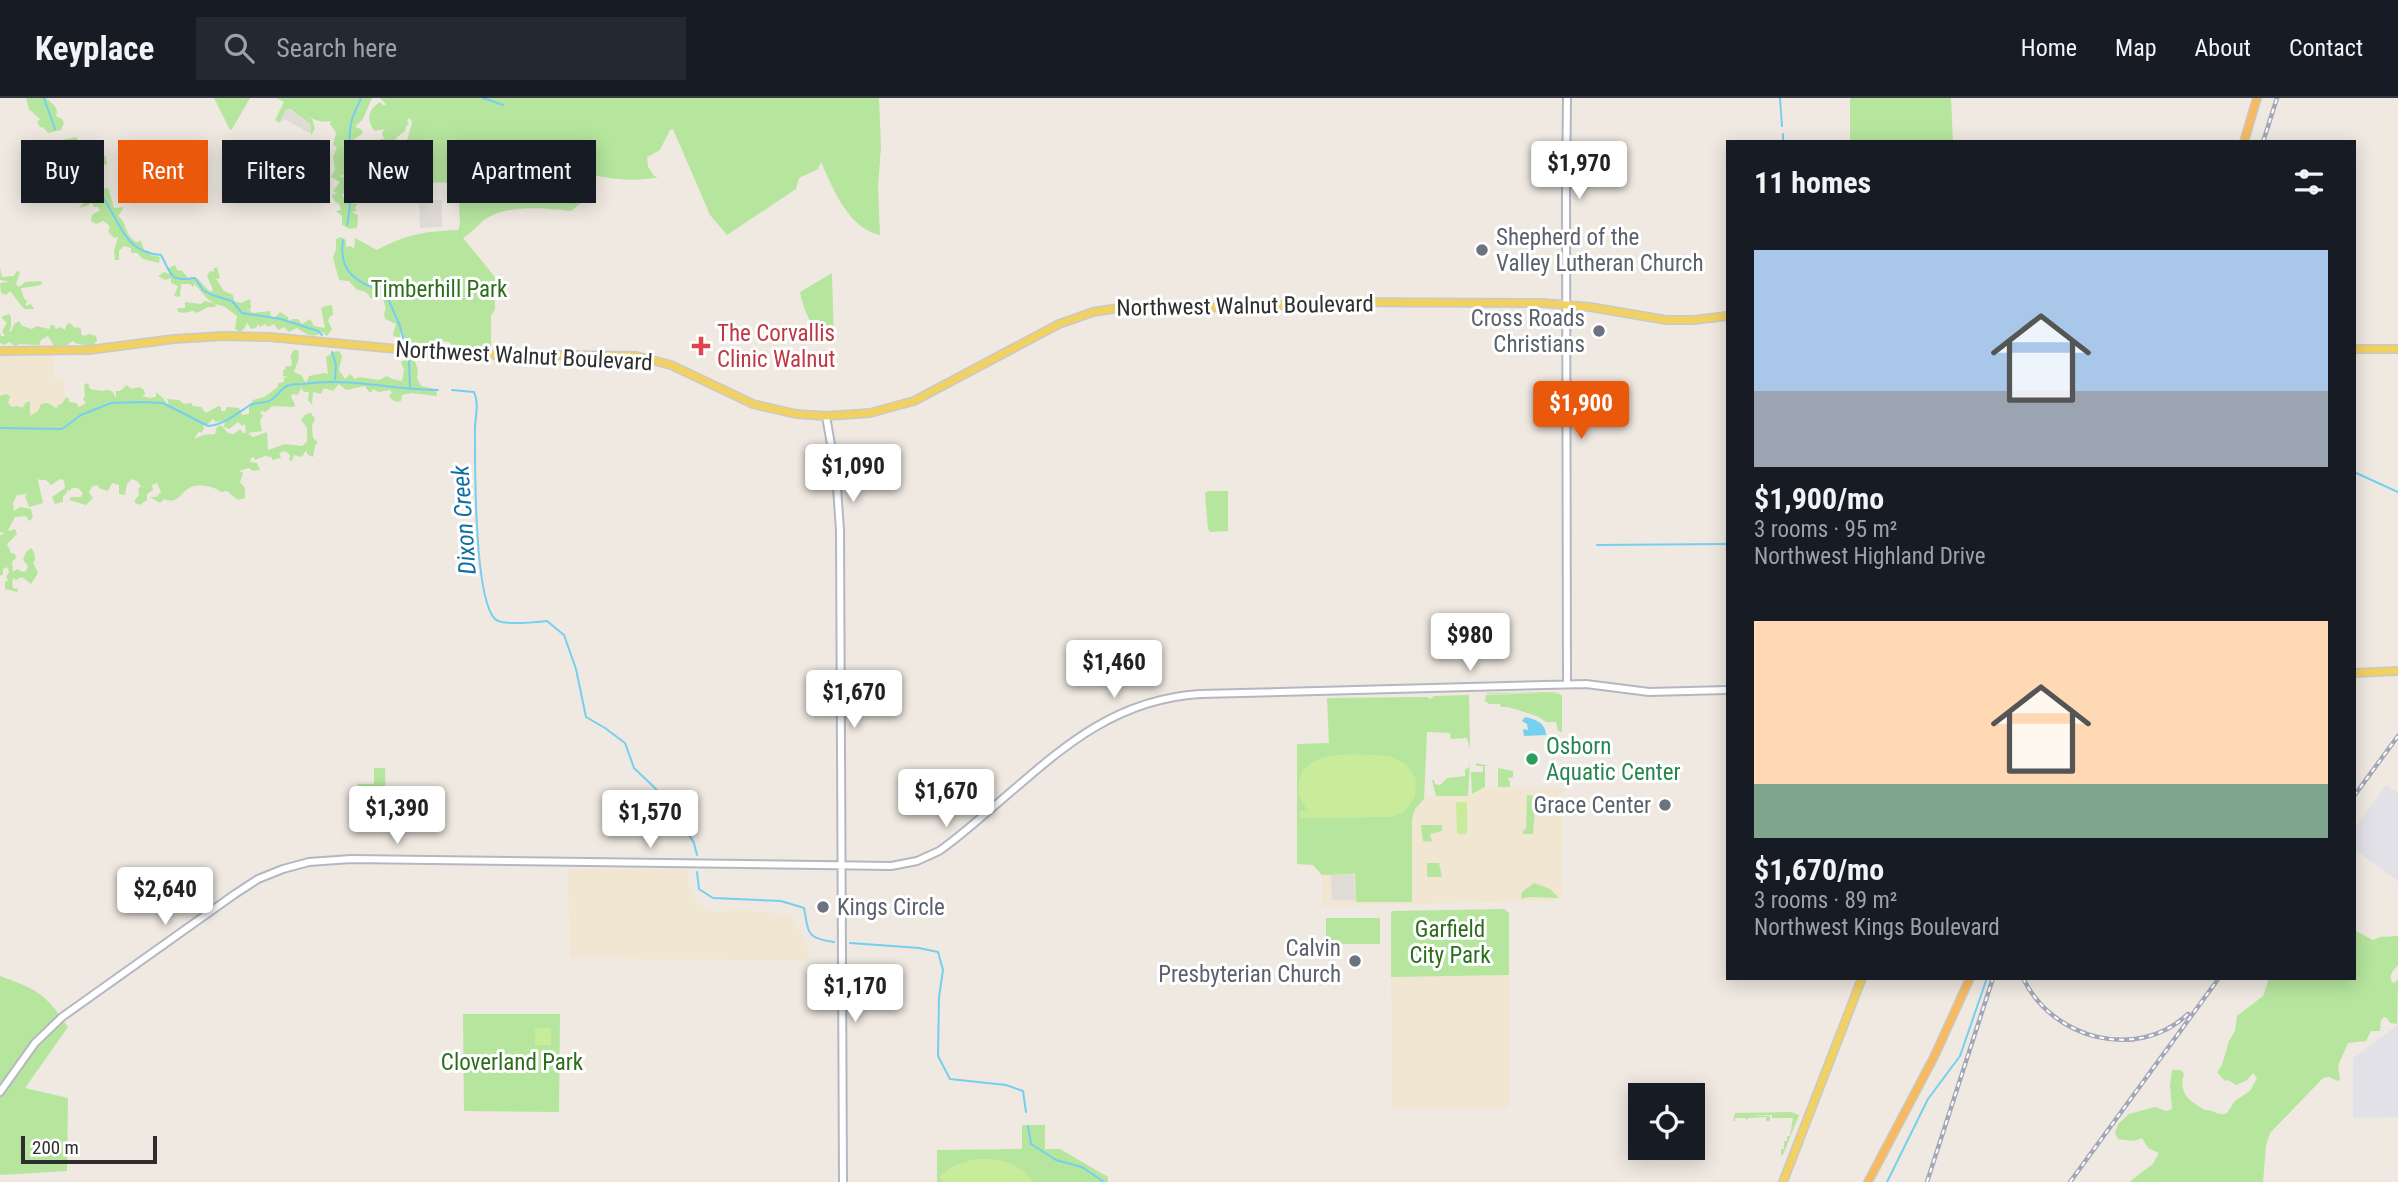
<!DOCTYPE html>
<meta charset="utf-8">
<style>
:root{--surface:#171b24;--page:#242831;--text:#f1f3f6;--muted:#9ea1a6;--line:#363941;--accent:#ea580c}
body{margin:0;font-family:"Roboto Condensed",sans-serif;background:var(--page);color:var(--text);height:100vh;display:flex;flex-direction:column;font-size:26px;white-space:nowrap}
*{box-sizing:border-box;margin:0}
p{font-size:23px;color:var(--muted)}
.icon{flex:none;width:38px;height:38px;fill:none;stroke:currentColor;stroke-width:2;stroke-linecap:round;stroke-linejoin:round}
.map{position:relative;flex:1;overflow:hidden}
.details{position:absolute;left:1726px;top:42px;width:630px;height:840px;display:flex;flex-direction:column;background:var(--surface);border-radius:0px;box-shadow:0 4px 18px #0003}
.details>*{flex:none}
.top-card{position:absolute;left:21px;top:42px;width:665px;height:63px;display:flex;gap:14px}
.tools{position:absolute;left:1628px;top:985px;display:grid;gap:14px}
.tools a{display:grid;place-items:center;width:77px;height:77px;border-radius:0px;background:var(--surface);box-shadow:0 4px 18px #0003;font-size:35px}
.scale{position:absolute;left:21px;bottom:18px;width:136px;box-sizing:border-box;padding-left:7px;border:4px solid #2e2e2e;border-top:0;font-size:19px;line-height:24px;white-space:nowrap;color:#2e2e2e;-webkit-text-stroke:5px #fff;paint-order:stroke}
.price{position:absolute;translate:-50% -60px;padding:0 16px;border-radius:7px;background:#fff;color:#222;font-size:23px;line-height:46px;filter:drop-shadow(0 2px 4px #0008)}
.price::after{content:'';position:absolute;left:50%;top:42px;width:21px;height:16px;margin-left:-10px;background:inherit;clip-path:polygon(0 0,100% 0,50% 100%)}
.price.active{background:var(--accent);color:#fff}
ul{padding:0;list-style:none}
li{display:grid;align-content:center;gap:14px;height:371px;padding:0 28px}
li span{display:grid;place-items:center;height:217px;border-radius:0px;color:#555}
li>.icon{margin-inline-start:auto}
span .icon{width:126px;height:126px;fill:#fffc;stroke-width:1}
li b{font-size:30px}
h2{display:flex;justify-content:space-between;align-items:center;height:84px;padding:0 28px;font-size:30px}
.tag{padding:0 24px;border-radius:0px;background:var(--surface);box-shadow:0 4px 18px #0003;font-size:24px;line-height:63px}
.tag.active{background:var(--accent);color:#fff}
header{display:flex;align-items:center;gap:42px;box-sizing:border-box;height:98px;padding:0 35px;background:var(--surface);border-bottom:2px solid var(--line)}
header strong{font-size:33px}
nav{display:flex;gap:38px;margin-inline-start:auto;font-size:24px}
.search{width:490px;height:63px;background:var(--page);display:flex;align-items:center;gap:18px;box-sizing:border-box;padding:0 24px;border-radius:0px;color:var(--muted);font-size:26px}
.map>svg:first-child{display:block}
</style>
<header>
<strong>Keyplace</strong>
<div class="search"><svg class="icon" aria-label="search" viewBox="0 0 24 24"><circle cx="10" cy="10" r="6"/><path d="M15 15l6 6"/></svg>Search here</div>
<nav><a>Home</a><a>Map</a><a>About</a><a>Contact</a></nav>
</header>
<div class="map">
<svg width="2398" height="1084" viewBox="0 0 2398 1084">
<rect width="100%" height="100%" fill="#efe9e1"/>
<path fill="#e3e1e8" d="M2386 687 2398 695V783L2354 751V731Z
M2398 927V1019L2353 1020V960Z"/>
<path fill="#f0e6d1" d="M0 258H54V281H65L64 321 0 319Z
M1428 599 1425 698H1468L1485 690H1563L1562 802 1323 808 1322 777 1319 772 1313 767 1297 766V646L1329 645 1327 600Z
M568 771H687L689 788 697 805 707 812 717 815 731 811 790 817 808 851V862L570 860Z
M1509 877V1010L1392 1011 1391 879Z"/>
<path fill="#b6e59e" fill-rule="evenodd" d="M26 0H46L55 8 57 13 56 18 62 21 64 25 61 32 48 35 44 30 40 29 37 24 40 21 29 11Z
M214 0H250L232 31 230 32Z
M277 0H372L363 21 355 29 361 31 363 35 352 43 351 52 355 62 359 64V69L355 70 352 67 348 76 340 78 342 79 353 77 350 85 347 87 349 91 342 97 348 105 358 106 355 109 357 113 352 114 358 117 357 130 350 131 342 127V118L336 113 341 112 339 106 335 104 332 98 333 96H337L333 93 340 84 331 79 335 71 333 59 337 49 333 47 336 35 330 26 331 23C316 26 305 16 292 9L312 21 315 31 311 37 310 26 290 11 286 12 279 25 275 22 284 4Z
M380 0H879L881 49 878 89 880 137C849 131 833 91 821 64L818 71 799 80 796 91 727 137 710 117 673 31 670 32 660 52 647 59 648 69 654 78 658 79C637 84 601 82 582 72L578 85 583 103 571 113C546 110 506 106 484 122 477 128 471 135 463 140L495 179V212L491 217V250L453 249 449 244 439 243 435 246 404 244 403 233 400 235V241L393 237 396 226 385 221 384 215 386 211 383 201 370 200C369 194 361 192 357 192L349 183 339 182 333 160 336 151V141L341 139 346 142V149L351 148 354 151 355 140 377 152C404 137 426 133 458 132L460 126 458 85 420 84 407 42 412 25 410 20 407 22 409 26 406 28 405 33 396 40 394 45H383L380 41H384L382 36 384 31 375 33C365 22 369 11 380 4L384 8 386 6Z
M1850 0H1951L1953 44H1850Z
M76 39 78 42 74 44 75 55 88 58 96 54 106 58 107 67 88 64 91 70V80L100 83 97 93 107 90 109 92 114 110 123 109V111L118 118C127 124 124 136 136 144L141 143 144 152 149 153 150 157 160 159 159 165 143 161 137 155H131V150L124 148 119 153V162H115L114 153 118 139 114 140 108 134 110 128 103 123 96 126 91 123 92 117 100 112 98 109H94L91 104 89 107 79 110 86 102 81 95H77V82L68 76 70 70H66L65 75H61L58 69 54 68 49 51 44 50 49 45Z
M175 167 177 172 182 173 188 180 195 179 198 181 210 194 213 192 207 178 210 173 214 174 213 171 217 169 220 180 216 181 224 193 233 197 234 203 241 205 250 201 251 210 249 211 252 215 270 213 271 219 274 220 280 214 288 219 289 225 292 221H298L302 226 310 221 314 228 325 230 321 210 325 208 332 207 333 217 330 218 328 223 332 231 327 238 322 234C312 241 307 237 297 230L289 234 284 229 278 232 274 226 268 229 265 226 260 229 258 226 256 230 251 231 247 225 244 231 240 234 235 231 237 218 225 209 216 206 215 209H208L197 215 193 213 183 215 177 213 178 210H185V204L201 206 204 203 214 205C205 201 202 193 195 187L196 183 193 189 190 186H181L180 199 174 198 178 188 171 185V180L165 182 158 178 164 174 169 176V170Z
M0 169 2 179 14 178 17 173 20 174 16 186 19 189 25 184 41 183 42 186 37 188 21 190 24 201 27 202 25 208 31 206 34 211H24L10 193 6 197 1 195 0 186 3 184 7 185V183L0 182Z
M832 175 834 243 827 246C813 231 804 215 800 194Z
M9 216 11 219V230L9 232 11 234 14 226 19 223 22 228 32 231 37 228 49 231 51 227H54L56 231 60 229 65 232 67 226 70 225 75 230 78 229 81 231V236L84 238 89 236 96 238 97 242 94 247 88 248 75 245 73 243 67 247 54 248 48 238 41 242 39 247 20 246 15 248 9 244 5 247 0 245V234L1 238H5L2 233 7 225 1 219Z
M294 252H298L299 260 294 274 301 277 306 285 309 278 325 275 328 276 326 259 333 254 339 253 342 258 339 272 345 281 350 276 355 281 359 279 379 282 387 278 392 281 402 283 404 272 401 264 407 261H414L418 272 417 280 421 288 436 291 437 298 411 295 402 297 401 303 396 304 391 301 389 297 392 295 390 292 379 294 372 291V294H369L365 288 346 292 339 286 333 293 324 290 321 296 313 294 312 307 308 302 309 294H304L301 290 298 297 293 296 291 298 295 307 294 309 272 308 266 314 262 313 260 315 263 317 260 323 262 333 248 335 253 339 267 334 268 352 285 346 302 348 307 344V330L301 322 306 316 311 315 315 321 312 327 313 340 318 344 315 348 313 359 308 357 306 352 302 359 294 357 292 363 289 362 290 357 285 353 279 355 281 360 275 361 274 363 271 359 265 358 255 362 254 359 251 360 250 364 257 365 260 372 253 373 249 370 239 373 243 375 240 384 245 390V400L238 402 227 393 221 394C214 388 199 386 191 389 180 394 179 407 164 401L160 405 150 399H156L161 394 157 385 152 387 153 392 147 396V402L139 407 135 405V402L139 397 138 391 141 388 137 383 132 381 127 386 125 397 119 396V387L112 385 108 393 99 390 98 387 92 388 89 394 93 400 86 407 69 402 71 399H81L83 395 78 390H72L70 393 67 392V395L63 398V404L55 406 52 399 65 390 64 382 60 381 51 387 46 382H40L37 379 43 405 29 409 25 398 27 396 17 397 13 405 14 413 20 409 31 411 33 420 29 423 26 418 15 419 8 432 10 433 15 431 17 436 7 446 11 455 15 456 16 460 12 464 13 474 17 471 22 474 26 473 28 468 23 462 26 454 31 450 34 454 35 462 33 464 38 475 31 486 22 479 16 482 13 480 12 487 14 491 17 490 18 494 5 491V484L8 482 6 479 9 474 7 469 3 471V476L0 478V437L5 435 0 434V298L6 296 10 298 8 305 12 309 17 308 23 310 25 305 30 303V318L38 313 41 306 48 305 57 311 58 307 62 306 66 299 69 301V304L76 305 79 309 86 305 83 301 85 298 84 287 88 285 90 291 102 293 107 292 112 293 116 300V293H120L127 287 131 291 140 289 144 292 145 296 142 298 149 300 156 299V294L164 301 167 307 169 306 167 301 179 302 184 306 191 305 193 308 201 309 206 315 218 308 221 309V313H225L227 309 239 310 242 317 249 316V310L253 302 264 299 278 289V285L284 284V280L288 279 283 278V272L286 271 285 268H291L292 263 290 259ZM213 321 216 324 225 323 224 329 229 331 238 324 242 328 245 326 246 335H243L240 331 234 336 228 335 221 327 217 329 215 336 203 337 194 341 199 333 201 335 204 331 203 326 207 327Z
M1208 393H1228V433L1210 434 1208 431 1205 395Z
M1561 594 1551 595 1560 596 1562 598V634L1558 633 1556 624H1546L1537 618 1508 609H1501L1500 606H1489L1485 603 1486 597 1545 595 1486 596 1487 595Z
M1469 597 1470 651 1467 640 1451 641 1450 635 1427 634 1424 701 1415 711 1412 721V804H1356L1355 776 1322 777 1313 767 1297 766V646L1329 645 1327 600 1428 599 1430 601 1434 598Z
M1470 663 1468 698H1436L1432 682H1434L1435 686 1440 687 1447 680 1465 678V671L1469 670Z
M1476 665 1489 668H1485V689L1472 696 1471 674H1483V668H1476Z
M374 670H385L386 715 358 716V686H374Z
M1498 670 1513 673V679L1507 681 1510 683V689H1498Z
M1527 697 1536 698 1533 736H1523V732L1526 731Z
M1421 727H1442V733L1430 736 1432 744 1423 743Z
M1427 765H1439L1442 779H1427Z
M1534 785 1550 791 1559 800 1529 799 1521 801 1522 794Z
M1504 811 1509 815V877L1391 879V815L1393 813Z
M1326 820H1380V846H1326Z
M2354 832 2373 842 2380 839 2398 838V867C2394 872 2387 878 2393 885L2398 882 2397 926 2390 925 2387 920 2384 919 2381 922 2380 933H2371L2366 943 2348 945 2338 968 2340 981 2338 983 2329 979 2323 980 2270 1035 2266 1047 2263 1084H2129L2153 1066 2159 1055 2148 1050 2142 1040 2134 1043 2118 1041 2115 1035 2118 1026 2129 1016 2155 1009 2166 1013 2172 1011 2170 988 2172 972H2181L2184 976C2178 996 2190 1003 2205 1012 2213 1011 2219 1019 2227 1015L2235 1003 2250 993 2257 980 2253 975 2247 982 2236 987 2228 982 2225 983 2217 974 2222 967 2229 943 2235 933 2237 918 2263 898 2269 880H2354Z
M0 878C38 892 45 895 68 929L25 990 68 1000 67 1073 0 1077Z
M463 916H560L559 1014 464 1013Z
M1791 1014 1799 1017 1783 1057H1781V1051H1784V1043H1787V1038H1790L1793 1020H1772V1017H1749L1770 1018V1023H1766V1019L1748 1020 1746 1023V1020H1735V1023H1733L1735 1015Z
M1022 1027H1045V1051H1060L1108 1079V1084H937V1052L1022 1051Z"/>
<path fill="#c9ec9a" d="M1390 658 1406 666 1416 681 1415 699 1405 713 1391 719 1300 720V713H1309C1301 705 1297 695 1299 684 1304 648 1364 657 1390 658Z
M1456 704H1467V736H1457Z
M535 930H551V947H535Z
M976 1061C998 1059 1020 1065 1033 1084H944L939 1079 955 1067Z"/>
<path fill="#dfdcd8" d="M286 12H290L310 26 311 31 309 35 293 26 292 28V25L285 21 279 25Z
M419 102H442V129L420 130Z
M1331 777H1354L1355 802H1332Z"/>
<path fill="#75cff0" d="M1525 619C1535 621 1546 625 1546 637L1524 638 1523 631 1528 632 1527 626 1522 623Z"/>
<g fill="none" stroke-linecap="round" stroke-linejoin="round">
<path stroke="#75cff0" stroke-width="2" d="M44 0 55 31
M483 0 503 7
M1780 0 1782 28
M1783 36V44
M60 44 62 52C75 68 90 82 102 98 120 123 124 155 161 157 172 177 169 184 195 180L203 192 212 197 232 203 242 215 281 221 318 233 322 237
M347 127C355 94 345 60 351 26 352 17 358 8 361 0
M343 142C338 177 359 184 386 196L400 228 404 244
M332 254 336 267 335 281
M409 263 410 290
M452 292 474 294C480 307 474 321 475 336 475 370 474 500 495 521 501 528 537 524 547 523L564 537 576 571 586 619 605 630 625 645 634 670 655 690 679 720 694 745 697 757
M0 330 62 331 81 317 111 305 143 304 163 305 208 328C222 328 238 315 250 307 256 304 264 306 271 302 277 298 281 291 287 288 291 286 299 286 303 286 348 279 393 292 438 292
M2354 374 2398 394
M1597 447 1727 446
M697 774 699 791 713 800 781 803 804 810C809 836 806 840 834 844
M850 845 919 850 938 854 943 872 939 899 938 958 950 981 1006 987 1023 993 1026 1014
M1028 1028 1031 1046 1056 1062 1082 1069 1104 1084
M1887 1084 1928 1001 1960 958 1987 880"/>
<g stroke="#b4b7c1" stroke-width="10">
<path id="secondary" d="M826 318 836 375 840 432 843 1084
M1567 586 1566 97 1567 0
M0 994 35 945 62 919 235 796 258 781 283 771 309 764 351 761 891 768 917 763 939 753C955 742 970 729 985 716 1053 659 1106 602 1200 596L1586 586 1649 594 1727 592"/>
</g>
<g stroke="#c9c9c9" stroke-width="10">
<path id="primary" d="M2354 251H2398
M0 253 89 252 174 241 223 238 270 239 450 256 636 258 671 267 753 306 796 316 826 318 870 315 914 303 1059 226 1093 214 1119 210 1259 209 1319 204 1542 205 1590 209 1666 222H1694L1727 218
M2354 575 2398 573
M1783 1084 1862 880"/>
</g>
<g stroke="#c9c9c9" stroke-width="10">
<path id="trunk" d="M2244 44 2257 0
M1868 1084 1934 959 1970 880"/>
</g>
<use href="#secondary" stroke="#fff" stroke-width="6"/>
<use href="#primary" stroke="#f2d163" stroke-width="7"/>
<use href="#trunk" stroke="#f8ba60" stroke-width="7"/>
<g stroke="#a3a6b8" stroke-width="4.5">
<path id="rail" d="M2263 44 2277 0
M2354 698 2398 638
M2023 880C2052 941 2137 964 2188 916
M1927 1084 1993 880
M2070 1084 2219 880"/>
</g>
<use href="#rail" stroke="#fff" stroke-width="2" stroke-dasharray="5" stroke-linecap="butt"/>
</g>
<g fill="#6b7280" stroke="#fff" stroke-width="2.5">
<circle cx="1482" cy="152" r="7"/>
<circle cx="1599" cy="233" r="7"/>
<circle cx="1665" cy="707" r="7"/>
<circle cx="823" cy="809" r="7"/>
<circle cx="1355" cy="863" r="7"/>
</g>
<path fill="#e0444e" stroke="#fff" stroke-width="2.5" d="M697.5 237.5h7v7h7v7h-7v7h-7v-7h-7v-7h7z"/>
<circle fill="#2e9e5b" stroke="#fff" stroke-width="2.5" cx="1532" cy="661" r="7"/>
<g text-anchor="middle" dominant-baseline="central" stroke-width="6" stroke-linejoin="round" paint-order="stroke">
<g font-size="23" fill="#5b616d" stroke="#fff" text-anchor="end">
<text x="1496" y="139" text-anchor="start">Shepherd of the<tspan x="1496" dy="26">Valley Lutheran Church</tspan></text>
<text x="1585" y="220">Cross Roads<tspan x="1585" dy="26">Christians</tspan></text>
<text x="1651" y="707">Grace Center</text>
<text x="837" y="809" text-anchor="start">Kings Circle</text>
<text x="1341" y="850">Calvin<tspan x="1341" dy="26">Presbyterian Church</tspan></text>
</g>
<g font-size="23" fill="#2c6e1b" stroke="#fff">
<text x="439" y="191">Timberhill Park</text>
<text x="1450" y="831">Garfield<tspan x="1450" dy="26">City Park</tspan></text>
<text x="512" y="964">Cloverland Park</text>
</g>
<g font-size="23" fill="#2e2e2e" stroke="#fff">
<text transform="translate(1245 208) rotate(-1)">Northwest Walnut Boulevard</text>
<text transform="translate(524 258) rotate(3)">Northwest Walnut Boulevard</text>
</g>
<g font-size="23" fill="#be3a42" stroke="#fff" text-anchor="start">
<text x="717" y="235">The Corvallis<tspan x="717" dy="26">Clinic Walnut</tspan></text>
</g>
<g font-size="23" fill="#27864d" stroke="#fff" text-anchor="start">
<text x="1546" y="648">Osborn<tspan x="1546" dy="26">Aquatic Center</tspan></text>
</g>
<g font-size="24" font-style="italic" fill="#0d6fa3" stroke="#fff">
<text transform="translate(464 422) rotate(-94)">Dixon Creek</text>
</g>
</g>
</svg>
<div class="tools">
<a><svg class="icon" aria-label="locate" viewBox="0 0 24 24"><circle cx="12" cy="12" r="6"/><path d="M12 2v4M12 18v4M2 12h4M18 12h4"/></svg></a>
</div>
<div class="scale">200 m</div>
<b class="price" style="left:1579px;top:103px">$1,970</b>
<b class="price active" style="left:1581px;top:343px">$1,900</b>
<b class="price" style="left:853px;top:406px">$1,090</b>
<b class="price" style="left:1470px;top:575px">$980</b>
<b class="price" style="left:1114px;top:602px">$1,460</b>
<b class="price" style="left:854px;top:632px">$1,670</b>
<b class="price" style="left:946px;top:731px">$1,670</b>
<b class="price" style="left:397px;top:748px">$1,390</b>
<b class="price" style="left:650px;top:752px">$1,570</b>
<b class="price" style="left:165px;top:829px">$2,640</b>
<b class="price" style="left:855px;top:926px">$1,170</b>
<div class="top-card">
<a class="tag">Buy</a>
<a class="tag active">Rent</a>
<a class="tag">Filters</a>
<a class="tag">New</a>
<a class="tag">Apartment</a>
</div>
<section class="details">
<h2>11 homes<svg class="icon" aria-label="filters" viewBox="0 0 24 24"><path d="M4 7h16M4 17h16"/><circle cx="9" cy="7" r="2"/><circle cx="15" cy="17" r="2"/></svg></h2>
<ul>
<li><span style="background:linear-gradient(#a9c7e8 65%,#9aa5b1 0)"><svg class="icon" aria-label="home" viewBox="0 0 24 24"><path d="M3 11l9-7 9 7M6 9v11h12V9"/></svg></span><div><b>$1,900/mo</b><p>3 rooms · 95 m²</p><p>Northwest Highland Drive</p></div></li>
<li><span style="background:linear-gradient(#ffd9b3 75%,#7fa58c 0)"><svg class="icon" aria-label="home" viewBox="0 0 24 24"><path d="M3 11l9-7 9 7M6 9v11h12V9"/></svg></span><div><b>$1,670/mo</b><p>3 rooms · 89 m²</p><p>Northwest Kings Boulevard</p></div></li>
</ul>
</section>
</div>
